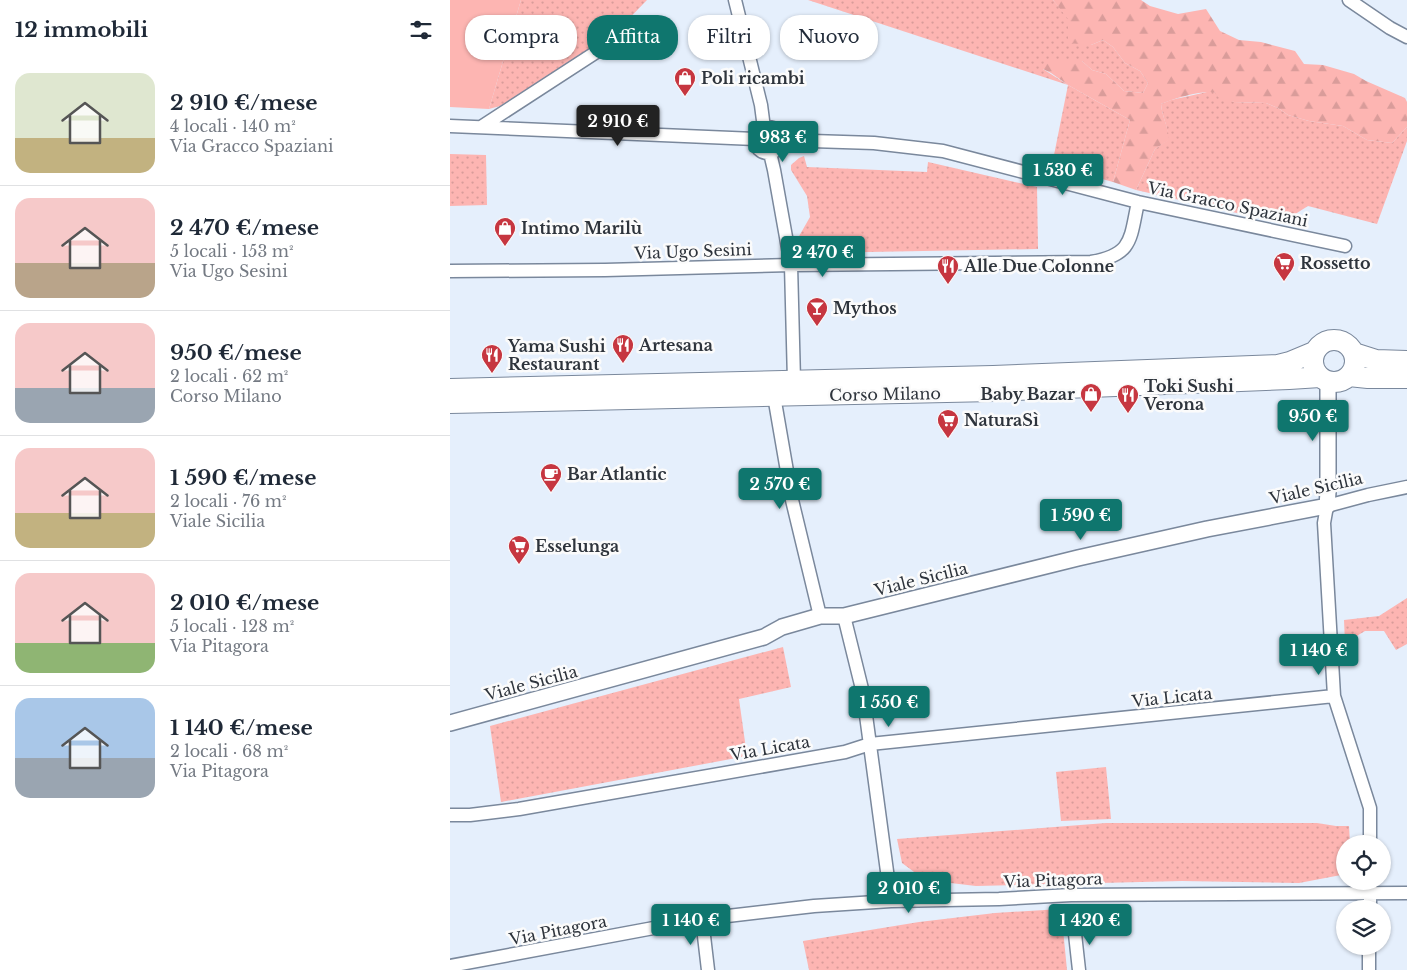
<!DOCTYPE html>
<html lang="it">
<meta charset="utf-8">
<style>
:root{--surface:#fff;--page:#f2f2f3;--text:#1f2937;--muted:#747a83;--line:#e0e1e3;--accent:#0f766e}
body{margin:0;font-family:"Libre Baskerville",serif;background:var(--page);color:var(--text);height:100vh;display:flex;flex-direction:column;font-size:19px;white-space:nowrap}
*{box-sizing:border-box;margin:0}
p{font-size:16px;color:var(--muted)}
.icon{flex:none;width:28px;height:28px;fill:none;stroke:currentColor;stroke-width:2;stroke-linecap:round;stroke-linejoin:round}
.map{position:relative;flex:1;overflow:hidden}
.details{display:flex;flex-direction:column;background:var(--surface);width:450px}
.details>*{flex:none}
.hud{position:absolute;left:15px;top:15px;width:475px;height:45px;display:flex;gap:10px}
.fabs{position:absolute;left:886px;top:835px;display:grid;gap:10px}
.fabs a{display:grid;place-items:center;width:55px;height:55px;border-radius:50%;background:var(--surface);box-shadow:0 1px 4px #0004;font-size:25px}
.price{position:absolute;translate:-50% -42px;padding:0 11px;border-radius:5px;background:var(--accent);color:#fff;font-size:16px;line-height:32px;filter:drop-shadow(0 1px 2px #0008)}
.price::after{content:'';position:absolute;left:50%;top:30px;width:15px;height:11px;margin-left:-8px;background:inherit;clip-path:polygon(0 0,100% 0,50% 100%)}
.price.active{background:#222;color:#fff}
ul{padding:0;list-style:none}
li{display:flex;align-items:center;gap:15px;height:125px;padding:0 15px}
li+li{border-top:1px solid var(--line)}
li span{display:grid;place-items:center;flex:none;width:140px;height:100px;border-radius:15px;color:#555}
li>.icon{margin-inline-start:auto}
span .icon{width:60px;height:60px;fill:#fffc;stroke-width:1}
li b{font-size:21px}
h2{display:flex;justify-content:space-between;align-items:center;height:60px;padding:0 15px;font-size:21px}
.pill{padding:0 18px;border-radius:20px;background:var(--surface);box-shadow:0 1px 4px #0004;font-size:18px;line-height:45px}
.pill.active{background:var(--accent);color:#fff}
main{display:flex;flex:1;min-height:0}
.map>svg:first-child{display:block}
</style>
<main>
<section class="details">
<h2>12 immobili<svg class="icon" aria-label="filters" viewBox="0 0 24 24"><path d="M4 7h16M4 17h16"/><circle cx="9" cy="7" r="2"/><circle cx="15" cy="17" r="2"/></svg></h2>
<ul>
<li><span style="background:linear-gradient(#dfe7d0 65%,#c2b280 0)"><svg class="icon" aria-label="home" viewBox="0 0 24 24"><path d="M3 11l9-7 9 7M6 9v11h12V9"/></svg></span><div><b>2 910 €/mese</b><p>4 locali · 140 m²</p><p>Via Gracco Spaziani</p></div></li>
<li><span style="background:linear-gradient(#f6c9c9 65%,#b9a48a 0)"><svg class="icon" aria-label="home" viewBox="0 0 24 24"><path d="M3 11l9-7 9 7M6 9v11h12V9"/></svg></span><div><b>2 470 €/mese</b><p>5 locali · 153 m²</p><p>Via Ugo Sesini</p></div></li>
<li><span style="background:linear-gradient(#f6c9c9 65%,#9aa5b1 0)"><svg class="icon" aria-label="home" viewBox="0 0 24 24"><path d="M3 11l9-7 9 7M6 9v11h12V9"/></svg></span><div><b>950 €/mese</b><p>2 locali · 62 m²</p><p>Corso Milano</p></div></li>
<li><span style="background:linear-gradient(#f6c9c9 65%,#c2b280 0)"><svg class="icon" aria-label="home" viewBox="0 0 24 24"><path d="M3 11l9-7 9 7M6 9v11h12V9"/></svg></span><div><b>1 590 €/mese</b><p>2 locali · 76 m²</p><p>Viale Sicilia</p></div></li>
<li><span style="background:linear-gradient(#f6c9c9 70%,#8fb573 0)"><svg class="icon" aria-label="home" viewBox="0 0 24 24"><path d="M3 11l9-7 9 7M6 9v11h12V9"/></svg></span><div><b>2 010 €/mese</b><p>5 locali · 128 m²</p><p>Via Pitagora</p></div></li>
<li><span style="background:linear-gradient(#a9c7e8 60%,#9aa5b1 0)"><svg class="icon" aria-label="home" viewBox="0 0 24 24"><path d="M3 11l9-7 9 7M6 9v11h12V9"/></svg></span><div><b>1 140 €/mese</b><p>2 locali · 68 m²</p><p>Via Pitagora</p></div></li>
</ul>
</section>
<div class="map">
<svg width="957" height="970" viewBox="0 0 957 970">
<defs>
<pattern id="green-dots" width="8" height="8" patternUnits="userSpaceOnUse" patternTransform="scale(1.25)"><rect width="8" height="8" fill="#fdb5b2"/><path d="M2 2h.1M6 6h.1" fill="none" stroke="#d99c9a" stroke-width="1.8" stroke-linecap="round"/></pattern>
<pattern id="forest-firs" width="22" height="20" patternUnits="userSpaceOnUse" patternTransform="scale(1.25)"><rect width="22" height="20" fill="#fdb5b2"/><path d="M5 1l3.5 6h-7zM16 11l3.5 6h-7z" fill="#d99c9a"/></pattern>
</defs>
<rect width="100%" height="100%" fill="#e5effc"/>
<path fill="url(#green-dots)" d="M71 0H197L169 29 109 71 50 106 39 109Z
M358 0H603L641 45 653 40 663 47 675 63 690 71 698 83 693 93 674 91 656 74 642 70 632 61 593 69 618 85 680 120 663 182 602 165 618 85Z
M757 92H764L784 102 816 103 828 108 838 115 859 121 893 126 917 140 942 143 957 127V141L927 224 858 206 831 223 686 190 705 149 718 140C719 128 712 117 711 104L721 100Z
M0 154 36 155 37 205 0 206Z
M354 156 357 167 477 172 478 162 587 187 588 249 365 253 354 249 348 238 360 217 357 196 341 170V165L349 158Z
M957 598V644L946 650 934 631H915L895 643 894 620 929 616Z
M333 647 341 687 289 699 297 756 51 802 40 726Z
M656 767 661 819 611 821 606 772Z
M656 823H867L886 826H899L900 844H895V873L891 875 849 883 732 881 526 886 475 880 452 863 447 839Z
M611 909 617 970H359L353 941 469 922 545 913Z"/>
<path fill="url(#forest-firs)" d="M603 0H691L700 6 728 14 756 9 770 31 789 40 811 42 845 51 854 64 873 65 904 74 916 81 955 98 957 102V127L942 143 917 140 893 126 859 121 838 115 828 108 816 103 784 102 770 99 764 92C749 91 725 98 711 104 712 117 719 128 719 140L705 149 686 190 663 182 680 120 618 85 601 73 593 69 598 59 632 61 642 70 656 74 674 91 693 93 698 83 690 71 675 63 663 47 653 40 641 45 618 43V19Z"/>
<path fill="#fdb5b2" d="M0 0H71L39 109 0 107Z"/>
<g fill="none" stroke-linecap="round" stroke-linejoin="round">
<g stroke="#7a889c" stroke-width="15">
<path id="minor" d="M285 0 311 105 314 128
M899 0 940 28 957 37
M0 126 305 139
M305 140a13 13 0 1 1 26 0a13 13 0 1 1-26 0Z
M31 127 171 36
M331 140 424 143 493 151 688 202 895 246
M320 153 324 170 341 265 344 381
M0 271 155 270 341 265 641 262C683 255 680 239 688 202
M324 396 342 500 370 616
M394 616 413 693 441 901
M0 815H20L69 809 395 752 420 744 884 696
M920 844V808L884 696 874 523 877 506 918 495 957 487
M920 909V881
M252 919 258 970
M624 925 629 970
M0 966 252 919 364 906 441 901 549 899 621 895 957 893
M919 970V946"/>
</g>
<g stroke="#7a889c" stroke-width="18">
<path id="tertiary" d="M0 723 314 637 332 627 370 616H394L628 558 757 529 877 506 878 492V381"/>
</g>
<g stroke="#7a889c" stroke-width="22">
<path id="primary" d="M863 361a21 21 0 1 1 42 0a21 21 0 1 1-42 0Z
M904 353 926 360 957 361
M899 376 918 378H957
M0 389 543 376 828 365 840 362 864 352
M0 403 543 391 839 379 870 377"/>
</g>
<use href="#minor" stroke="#fff" stroke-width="12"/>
<use href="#tertiary" stroke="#fff" stroke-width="15"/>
<use href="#primary" stroke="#fff" stroke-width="20"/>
</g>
<defs>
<g id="shop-pin" transform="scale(1.125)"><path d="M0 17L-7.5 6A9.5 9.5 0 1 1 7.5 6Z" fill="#c63640" stroke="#fbfbfb"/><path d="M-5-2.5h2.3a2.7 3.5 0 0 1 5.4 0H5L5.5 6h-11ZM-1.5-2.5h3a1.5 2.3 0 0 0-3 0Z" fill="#fff"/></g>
<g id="supermarket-pin" transform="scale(1.125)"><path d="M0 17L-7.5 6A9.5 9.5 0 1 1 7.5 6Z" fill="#c63640" stroke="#fbfbfb"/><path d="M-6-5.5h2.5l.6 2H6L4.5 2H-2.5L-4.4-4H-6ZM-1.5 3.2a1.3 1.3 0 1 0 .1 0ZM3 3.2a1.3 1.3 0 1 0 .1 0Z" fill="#fff"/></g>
<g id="restaurant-pin" transform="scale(1.125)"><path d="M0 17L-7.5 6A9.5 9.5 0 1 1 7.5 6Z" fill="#c63640" stroke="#fbfbfb"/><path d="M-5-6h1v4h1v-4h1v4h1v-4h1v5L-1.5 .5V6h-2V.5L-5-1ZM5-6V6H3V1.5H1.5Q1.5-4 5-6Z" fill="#fff"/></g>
<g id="bar-pin" transform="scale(1.125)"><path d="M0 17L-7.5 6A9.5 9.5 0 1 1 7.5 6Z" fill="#c63640" stroke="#fbfbfb"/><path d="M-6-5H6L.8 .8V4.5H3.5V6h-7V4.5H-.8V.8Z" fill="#fff"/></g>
<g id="cafe-pin" transform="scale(1.125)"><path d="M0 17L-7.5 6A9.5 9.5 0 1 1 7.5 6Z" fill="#c63640" stroke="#fbfbfb"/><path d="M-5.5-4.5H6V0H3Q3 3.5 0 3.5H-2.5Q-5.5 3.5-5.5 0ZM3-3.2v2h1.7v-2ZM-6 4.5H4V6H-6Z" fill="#fff"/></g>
</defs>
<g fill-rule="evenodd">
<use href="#shop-pin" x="235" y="78"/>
<use href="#shop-pin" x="55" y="228"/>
<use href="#supermarket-pin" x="834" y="263"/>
<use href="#restaurant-pin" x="498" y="266"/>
<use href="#bar-pin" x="367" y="308"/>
<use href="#restaurant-pin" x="173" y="345"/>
<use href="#restaurant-pin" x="42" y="355"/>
<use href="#shop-pin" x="641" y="394"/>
<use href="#restaurant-pin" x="678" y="395"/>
<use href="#supermarket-pin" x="498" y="420"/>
<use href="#cafe-pin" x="101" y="474"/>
<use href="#supermarket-pin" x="69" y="546"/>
</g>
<g text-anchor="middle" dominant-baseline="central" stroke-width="5" stroke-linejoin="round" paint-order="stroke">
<g font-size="16" font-weight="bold" fill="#2e343c" stroke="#fbfbfb" text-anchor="start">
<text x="251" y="78">Poli ricambi</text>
<text x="71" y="228">Intimo Marilù</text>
<text x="850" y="263">Rossetto</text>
<text x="514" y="266">Alle Due Colonne</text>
<text x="383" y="308">Mythos</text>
<text x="189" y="345">Artesana</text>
<text x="58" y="346">Yama Sushi<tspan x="58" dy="18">Restaurant</tspan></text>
<text x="694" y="386">Toki Sushi<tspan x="694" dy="18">Verona</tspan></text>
<text x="625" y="394" text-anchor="end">Baby Bazar</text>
<text x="514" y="420">NaturaSì</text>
<text x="117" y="474">Bar Atlantic</text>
<text x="85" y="546">Esselunga</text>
</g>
<g font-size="16" fill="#2e343c" stroke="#fbfbfb">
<text transform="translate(778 204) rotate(12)">Via Gracco Spaziani</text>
<text transform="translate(243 251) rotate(-2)">Via Ugo Sesini</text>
<text transform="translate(435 394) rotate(-1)">Corso Milano</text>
<text transform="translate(866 488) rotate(-13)">Viale Sicilia</text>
<text transform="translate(471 579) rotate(-14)">Viale Sicilia</text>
<text transform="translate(81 683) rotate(-15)">Viale Sicilia</text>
<text transform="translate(722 697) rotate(-6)">Via Licata</text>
<text transform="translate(320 748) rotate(-10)">Via Licata</text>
<text transform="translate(603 880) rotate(-2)">Via Pitagora</text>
<text transform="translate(108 930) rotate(-11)">Via Pitagora</text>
</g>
</g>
</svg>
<div class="fabs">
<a><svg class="icon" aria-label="locate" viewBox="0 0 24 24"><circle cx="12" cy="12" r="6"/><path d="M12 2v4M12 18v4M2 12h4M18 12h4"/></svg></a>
<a><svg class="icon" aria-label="layers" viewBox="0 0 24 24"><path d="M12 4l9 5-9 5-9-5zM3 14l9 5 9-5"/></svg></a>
</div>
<b class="price active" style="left:168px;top:147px">2 910 €</b>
<b class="price" style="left:333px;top:163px">983 €</b>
<b class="price" style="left:613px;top:196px">1 530 €</b>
<b class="price" style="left:373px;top:278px">2 470 €</b>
<b class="price" style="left:863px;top:442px">950 €</b>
<b class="price" style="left:330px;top:510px">2 570 €</b>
<b class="price" style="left:631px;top:541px">1 590 €</b>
<b class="price" style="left:869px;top:676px">1 140 €</b>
<b class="price" style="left:439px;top:728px">1 550 €</b>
<b class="price" style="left:459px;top:914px">2 010 €</b>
<b class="price" style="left:241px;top:946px">1 140 €</b>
<b class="price" style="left:640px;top:946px">1 420 €</b>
<div class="hud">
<a class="pill">Compra</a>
<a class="pill active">Affitta</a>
<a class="pill">Filtri</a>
<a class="pill">Nuovo</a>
</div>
</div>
</main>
